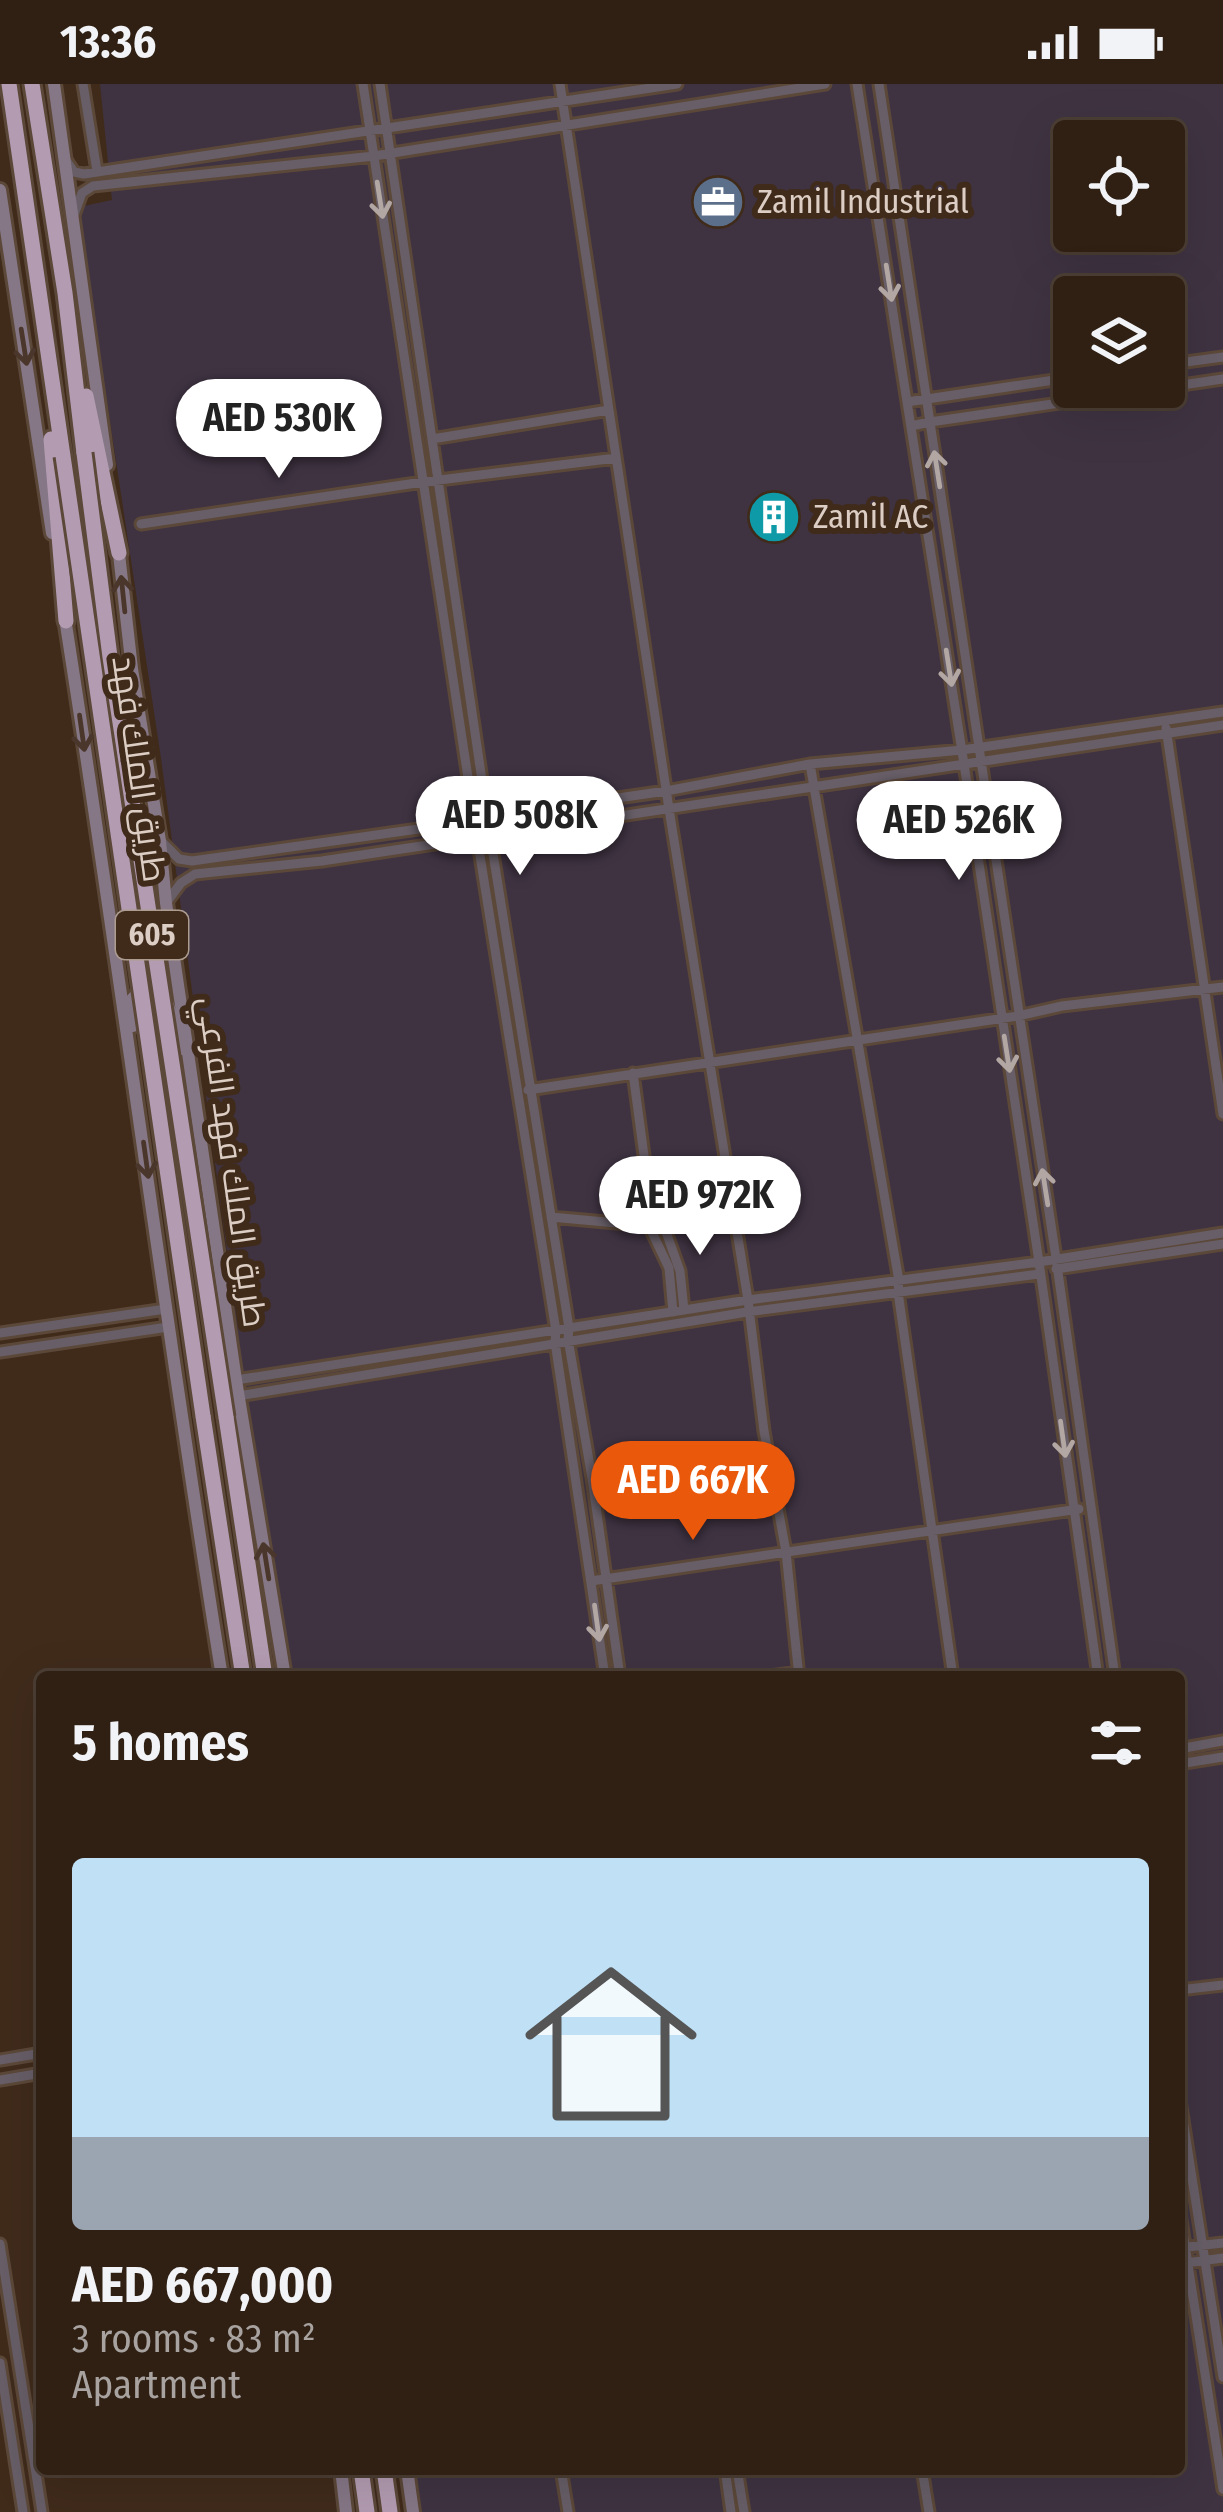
<!DOCTYPE html>
<meta charset="utf-8">
<style>
:root{--surface:#302014;--page:#3c2d22;--text:#f1f3f6;--muted:#a8a3a0;--line:#4b3e34;--accent:#ea580c}
body{margin:0;font-family:"Fira Sans Condensed",Cairo,sans-serif;background:var(--page);color:var(--text);height:100vh;display:flex;flex-direction:column;font-size:45px;white-space:nowrap}
*{box-sizing:border-box;margin:0}
p{font-size:39px;color:var(--muted)}
.icon{flex:none;width:66px;height:66px;fill:none;stroke:currentColor;stroke-width:2;stroke-linecap:round;stroke-linejoin:round}
.map{position:relative;flex:1;overflow:hidden}
.details{position:absolute;left:36px;top:1587px;width:1149px;height:804px;display:flex;flex-direction:column;background:var(--surface);border-radius:12px;box-shadow:0 12px 48px #0002,0 0 0 3px var(--line)}
.details>*{flex:none}
.buttons{position:absolute;left:1053px;top:36px;display:grid;gap:24px}
.buttons a{display:grid;place-items:center;width:132px;height:132px;border-radius:12px;background:var(--surface);box-shadow:0 12px 48px #0002,0 0 0 3px var(--line);font-size:60px}
.price{position:absolute;translate:-50% -102px;padding:0 27px;border-radius:42px;background:#fff;color:#222;font-size:39px;line-height:78px;filter:drop-shadow(0 3px 6px #0008)}
.price::after{content:'';position:absolute;left:50%;top:72px;width:36px;height:27px;margin-left:-18px;background:inherit;clip-path:polygon(0 0,100% 0,50% 100%)}
.price.on{background:var(--accent);color:#fff}
ul{padding:0;list-style:none}
li{display:grid;align-content:center;gap:24px;height:636px;padding:0 36px}
li+li{border-top:3px solid var(--line)}
li span{display:grid;place-items:center;height:372px;border-radius:12px;color:#555}
li>.icon{margin-inline-start:auto}
span .icon{width:216px;height:216px;fill:#fffc;stroke-width:1}
li b{font-size:51px}
h2{display:flex;justify-content:space-between;align-items:center;height:144px;padding:0 36px;font-size:51px}
.status{display:flex;justify-content:space-between;align-items:center;height:84px;padding:0 60px;background:var(--surface);direction:ltr}
.status svg{height:33px;fill:currentColor}
.map>svg:first-child{display:block}
</style>
<div class="status"><b>13:36</b><svg viewBox="0 0 49 12"><path d="M0 12V9h3v3zM5 12V6h3v6zM10 12V3h3v9zM15 12V0h3v12zM26 1h20v11H26zM47 4h2v5h-2z"/></svg></div>
<div class="map">
<svg width="1223" height="2428" viewBox="0 0 1223 2428">
<rect width="100%" height="100%" fill="#402b1b"/>
<path fill="#3f3342" fill-rule="evenodd" d="M100 0H1223V2428H420L414 2385H1179V1593H290L242 1280 161 674 80 139 84 122 112 116ZM1074 57H1164V147H1074ZM1074 213H1164V303H1074Z"/>
<g fill="none" stroke-linecap="round" stroke-linejoin="round">
<g stroke="#5c4839" stroke-width="15">
<path id="street" d="M83 0 97 87
M363 0 477 753 556 1247 555 1258 605 1593
M380 0 490 751 569 1244 568 1255 592 1394 620 1593
M560 0 669 725 748 1216 764 1347 786 1468 799 1593
M857 0 964 680 1039 1178 1098 1593
M879 0 1056 1174 1115 1593
M66 76 74 88 84 90 677 0
M74 131 82 109 93 102 374 72 825 0
M1164 281 1223 273
M907 318 1074 293
M911 342 930 338 1223 295
M432 355 609 326
M141 440 423 398 616 374
M1166 644 1223 1030
M810 680 899 1197 898 1208 953 1593
M161 757 179 775 192 777 475 737 487 733 666 707 810 680 962 666 1223 628
M166 819 181 799 195 790 322 777 1223 641
M633 989 653 1139
M528 1006 1018 932 1062 922 1223 903
M551 1133 649 1142 728 1098
M661 1134 680 1187 684 1226
M649 1142 669 1184 673 1228
M1056 1185 1223 1160
M0 1249 166 1225
M0 1268 168 1243
M236 1296 748 1216 1039 1178 1223 1149
M238 1312 747 1228 1039 1190
M591 1497 1079 1425
M763 1593 799 1588
M1179 1665 1223 1657
M1179 1680 1223 1673
M1179 1906 1223 1901
M0 1976 42 1969
M0 1996 42 1989
M1179 2010 1223 2293
M1179 2123 1223 2405
M0 2160 42 2428
M1179 2164 1223 2159
M1179 2180 1223 2174
M0 2279 23 2428
M561 2385 568 2428
M725 2385 731 2428
M737 2385 744 2428
M922 2385 929 2428"/>
</g>
<g stroke="#5c4839" stroke-width="18">
<path id="secondary" d="M54 0 107 381
M0 106 52 449
M118 461 132 585 160 757 166 819 236 1296 285 1593
M64 528C120 883 165 1239 222 1593
M168 921 181 965
M133 942V914L141 907H147
M341 2385 346 2428
M407 2385 413 2428"/>
</g>
<g stroke="#5c4839" stroke-width="21">
<path id="highway" d="M9 0 63 372
M32 0 65 209 84 369
M86 312 119 469
M51 355 66 537
M203 1332 243 1593
M226 1333 265 1593
M361 2385 367 2428
M384 2385 390 2428"/>
</g>
<use href="#street" stroke="#675e67" stroke-width="9"/>
<use href="#secondary" stroke="#867786" stroke-width="12"/>
<use href="#highway" stroke="#b39cb2" stroke-width="15"/>
<g stroke="#5c4839" stroke-width="21" stroke-linecap="butt">
<path id="highway-bridge" d="M84 369 110 573 226 1333
M63 372 203 1332"/>
</g>
<use href="#highway-bridge" stroke="#b39cb2" stroke-width="15"/>
</g>
<defs><path id="oneway-shaft" d="M-6 0H5M1.5-3L5.5 0L1.5 3" fill="none" stroke-width="1.6" stroke-linecap="round" stroke-linejoin="round" transform="scale(3)"/></defs>
<g stroke="#b3a7a3">
<use href="#oneway-shaft" transform="translate(380 116) rotate(81)"/>
<use href="#oneway-shaft" transform="translate(889 199) rotate(81)"/>
<use href="#oneway-shaft" transform="translate(937 385) rotate(-99)"/>
<use href="#oneway-shaft" transform="translate(949 584) rotate(81)"/>
<use href="#oneway-shaft" transform="translate(1007 970) rotate(81)"/>
<use href="#oneway-shaft" transform="translate(1045 1103) rotate(-99)"/>
<use href="#oneway-shaft" transform="translate(1063 1355) rotate(82)"/>
<use href="#oneway-shaft" transform="translate(597 1539) rotate(82)"/>
</g>
<g stroke="#4a362b">
<use href="#oneway-shaft" transform="translate(24 263) rotate(81)"/>
<use href="#oneway-shaft" transform="translate(123 510) rotate(-96)"/>
<use href="#oneway-shaft" transform="translate(82 649) rotate(82)"/>
<use href="#oneway-shaft" transform="translate(146 1076) rotate(82)"/>
<use href="#oneway-shaft" transform="translate(266 1477) rotate(-99)"/>
</g>
<defs>
<g id="office-disc" transform="scale(2.7)"><circle r="9.5" fill="#5c6f8a" stroke="#402b1b"/><path d="M-6-3h4V-5.5h4V-3h4V5H-6ZM-1-4.5V-3h2v-1.5ZM-6 0V1H6V0Z" fill="#fff"/></g>
<g id="building-disc" transform="scale(2.7)"><circle r="9.5" fill="#0f9aa8" stroke="#402b1b"/><path d="M-4-6H4V6H1V3H-1V6H-4ZM-2.5-4.3h1.7v1.8h-1.7ZM.8-4.3h1.7v1.8H.8ZM-2.5-1h1.7V.8h-1.7ZM.8-1h1.7V.8H.8Z" fill="#fff"/></g>
</defs>
<g fill-rule="evenodd">
<use href="#office-disc" x="718" y="118"/>
<use href="#building-disc" x="774" y="433"/>
</g>
<g text-anchor="middle" dominant-baseline="central" stroke-width="12" stroke-linejoin="round" paint-order="stroke">
<rect fill="#402b1b" stroke="#ad9d91" stroke-width="3" x="116" y="827" width="72" height="48" rx="9"/>
<g font-size="30" font-weight="bold" fill="#dccec4">
<text x="152" y="851">605</text>
</g>
<g font-size="33" fill="#dccec4" stroke="#402b1b" text-anchor="start">
<text x="757" y="118">Zamil Industrial</text>
<text x="813" y="433">Zamil AC</text>
</g>
<g font-size="33" fill="#dccec4" stroke="#402b1b">
<text transform="translate(139 685) rotate(82)">طريق الملك فهد</text>
<text transform="translate(232 1078) rotate(82)">طريق الملك فهد الفرعي</text>
</g>
</g>
</svg>
<div class="buttons">
<a><svg class="icon" aria-label="locate" viewBox="0 0 24 24"><circle cx="12" cy="12" r="6"/><path d="M12 2v4M12 18v4M2 12h4M18 12h4"/></svg></a>
<a><svg class="icon" aria-label="layers" viewBox="0 0 24 24"><path d="M12 4l9 5-9 5-9-5zM3 14l9 5 9-5"/></svg></a>
</div>
<b class="price" style="left:279px;top:397px">AED 530K</b>
<b class="price" style="left:520px;top:794px">AED 508K</b>
<b class="price" style="left:959px;top:799px">AED 526K</b>
<b class="price" style="left:700px;top:1174px">AED 972K</b>
<b class="price on" style="left:693px;top:1459px">AED 667K</b>
<section class="details">
<h2>5 homes<svg class="icon" aria-label="filters" viewBox="0 0 24 24"><path d="M4 7h16M4 17h16"/><circle cx="9" cy="7" r="2"/><circle cx="15" cy="17" r="2"/></svg></h2>
<ul>
<li><span style="background:linear-gradient(#bfe0f5 75%,#9aa5b1 0)"><svg class="icon" aria-label="home" viewBox="0 0 24 24"><path d="M3 11l9-7 9 7M6 9v11h12V9"/></svg></span><div><b>AED 667,000</b><p>3 rooms · 83 m²</p><p>Apartment</p></div></li>
</ul>
</section>
</div>
